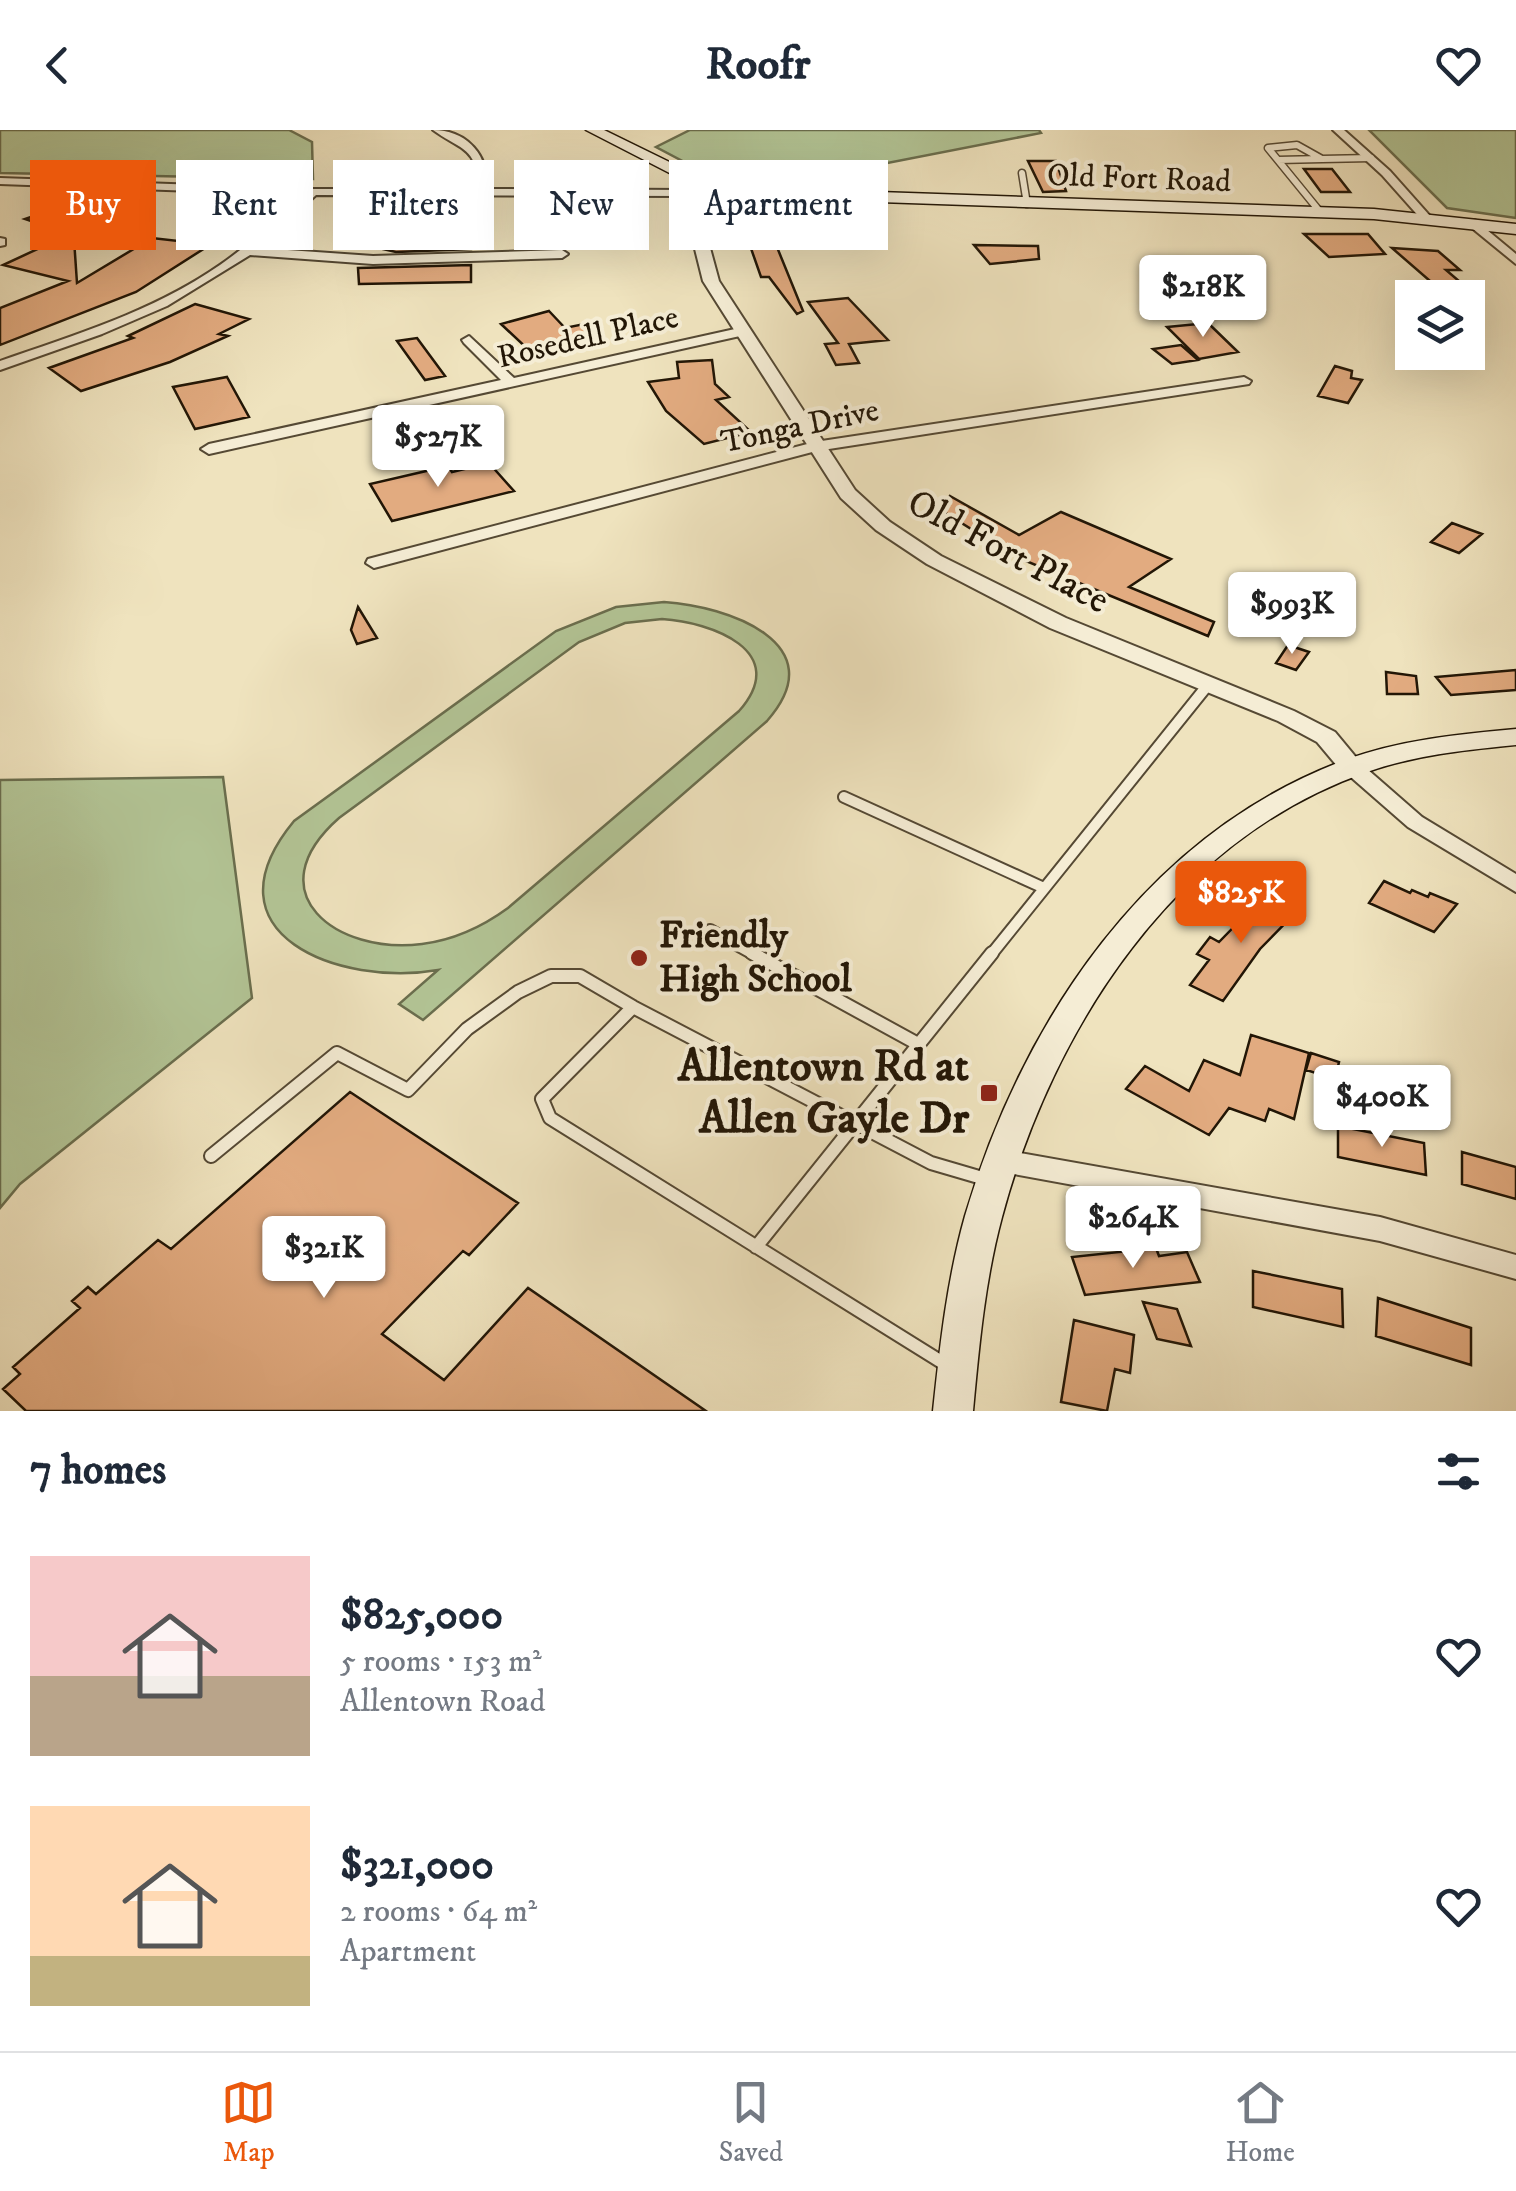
<!DOCTYPE html>
<meta charset="utf-8">
<style>
:root{--surface:#fff;--page:#f2f2f3;--text:#1f2937;--muted:#747a83;--line:#e0e1e3;--accent:#ea580c}
body{margin:0;font-family:"IM FELL DW Pica",serif;background:var(--page);color:var(--text);height:100vh;display:flex;flex-direction:column;font-size:38px;white-space:nowrap}
*{box-sizing:border-box;margin:0}
p{font-size:32px;color:var(--muted)}
.icon{flex:none;width:55px;height:55px;fill:none;stroke:currentColor;stroke-width:2;stroke-linecap:round;stroke-linejoin:round}
.map{position:relative;height:1281px;overflow:hidden}
.panel{display:flex;flex-direction:column;background:var(--surface);flex:1}
.panel>*{flex:none}
.hud{position:absolute;left:30px;top:30px;width:1000px;height:90px;display:flex;gap:20px}
.controls{position:absolute;left:1395px;top:150px;display:grid;gap:20px}
.controls a{display:grid;place-items:center;width:90px;height:90px;border-radius:0px;background:var(--surface);box-shadow:0 10px 40px #0002;font-size:50px}
.price{position:absolute;translate:-50% -85px;padding:0 22px;border-radius:10px;background:#fff;color:#222;font-size:32px;line-height:65px;filter:drop-shadow(0 2px 5px #0008)}
.price::after{content:'';position:absolute;left:50%;top:60px;width:30px;height:22px;margin-left:-15px;background:inherit;clip-path:polygon(0 0,100% 0,50% 100%)}
.price.active{background:var(--accent);color:#fff}
ul{padding:0;list-style:none}
li{display:flex;align-items:center;gap:30px;height:250px;padding:0 30px}
li span{display:grid;place-items:center;flex:none;width:280px;height:200px;border-radius:0px;color:#555}
li>.icon{margin-inline-start:auto}
span .icon{width:120px;height:120px;fill:#fffc;stroke-width:1}
li b{font-size:42px}
h2{display:flex;justify-content:space-between;align-items:center;height:120px;padding:0 30px;font-size:42px}
.pill{padding:0 35px;border-radius:0px;background:var(--surface);box-shadow:0 10px 40px #0002;font-size:35px;line-height:90px}
.pill.active{background:var(--accent);color:#fff}
header{display:flex;justify-content:space-between;align-items:center;height:130px;padding:0 30px;background:var(--surface);font-size:45px;font-weight:800}
.tab-bar{display:flex;justify-content:space-around;align-items:center;height:140px;border-top:2px solid var(--line);background:var(--surface);font-size:28px;color:var(--muted)}
.tab-bar a{display:grid;justify-items:center;gap:5px}
.tab-bar .active{color:var(--accent)}
.map>svg:first-child{display:block}
</style>
<header><svg class="icon" aria-label="back" viewBox="0 0 24 24"><path d="M15 5l-7 7 7 7"/></svg>Roofr<svg class="icon" aria-label="heart" viewBox="0 0 24 24"><path d="M12 20l-8-8c-3-5 5-10 8-4 3-6 11-1 8 4z"/></svg></header>
<div class="map">
<svg width="1516" height="1281" viewBox="0 0 1516 1281">
<rect width="100%" height="100%" fill="#efe3be"/>
<filter id="stains"><feTurbulence type="fractalNoise" baseFrequency=".002" numOctaves="4"/><feColorMatrix values="0 0 0 0 .2 0 0 0 0 .09 0 0 0 0 .02 0 0 0 .5 -.17"/></filter>
<radialGradient id="worn" r=".72"><stop offset=".6" stop-color="#630" stop-opacity="0"/><stop offset="1" stop-color="#630" stop-opacity=".3"/></radialGradient>
<path fill="#b3c596" stroke="#6a6e4e" stroke-width="2.5" fill-rule="evenodd" d="M0 0H289L312 12 313 49 0 43Z
M690 0H1039L1041 3 790 52 726 54 656 17Z
M1369 0H1516V88L1447 78Z
M664 472C727 476 836 513 767 591L423 890 399 874 438 840C341 857 200 805 294 691L556 501 616 477ZM662 489C711 492 792 521 739 581L508 778C482 797 454 810 422 814 337 825 254 763 339 688L579 512 625 493Z
M223 647 252 868 20 1054 0 1078V650Z"/>
<path fill="#e2ab80" stroke="#221606" stroke-width="2.5" d="M1028 31H1056L1066 61 1043 62Z
M1304 39H1332L1350 62H1321Z
M220 76 251 78 216 111 136 162 0 215V178L68 151 3 135 70 104 25 89 60 77 63 82 72 80 77 153 152 108 178 111Z
M739 84 761 85V95H768L803 181 797 184 769 147H761Z
M396 93 422 94 415 109 471 106V119L396 122 374 117Z
M1304 104H1368L1385 124 1329 127Z
M974 115 1038 116 1039 129 990 134Z
M1392 118 1438 121 1460 140H1446L1473 163 1445 164Z
M471 135V152L359 154 358 138Z
M848 168 888 210 849 214 859 233 836 235 825 214 838 213 808 172Z
M195 174 249 189 219 204 228 206 170 232 81 261 49 238 133 208 128 206Z
M549 181 565 198 589 193 607 212 534 225 501 194Z
M1208 193 1238 222 1199 229 1167 197Z
M417 208 445 246 425 250 397 211Z
M1181 215 1198 230 1172 234 1153 219Z
M712 230 715 254 729 267 716 270 751 302 704 314 666 281 648 252 679 248 677 232Z
M1335 236 1352 241 1351 248 1362 250 1348 273 1318 266Z
M227 247 249 287 195 299 173 257Z
M489 333 514 361 392 391 370 354 448 336 452 342Z
M950 366 1019 405 1061 382 1171 429 1129 457 1214 492 1208 506 1014 426 941 380Z
M1452 393 1482 404 1459 423 1431 412Z
M358 477 377 508 357 514 351 500Z
M1288 515 1309 522 1296 540 1276 533Z
M1516 540V560L1451 565 1436 547Z
M1386 542 1416 546 1418 564H1387Z
M1384 751 1410 763 1412 760 1428 767 1430 763 1457 774 1434 802 1369 773Z
M1268 762 1299 779 1260 819 1223 871 1190 855 1209 830 1197 824 1210 807 1219 812Z
M1251 905 1309 923 1294 989 1269 979 1265 991 1229 978 1209 1005 1126 959 1145 936 1189 961 1204 930 1240 945Z
M1311 923 1339 932 1335 949 1306 940Z
M350 962 518 1073 469 1125 463 1121 382 1204 444 1250 528 1158 706 1281H26L3 1259 20 1244 13 1237 80 1178 72 1171 88 1157 96 1164 158 1110 171 1119Z
M1338 996 1424 1013 1426 1045 1338 1027Z
M1462 1022 1516 1037V1069L1462 1054Z
M1156 1118 1159 1126 1187 1122 1200 1152 1085 1165 1072 1127Z
M1253 1141 1342 1159 1343 1197 1253 1177Z
M1378 1168 1471 1198V1235L1376 1206Z
M1143 1172 1177 1179 1191 1216 1157 1209Z
M1074 1190 1134 1205 1130 1243 1115 1239 1107 1281 1061 1272Z"/>
<g fill="none" stroke-linecap="round" stroke-linejoin="round">
<g stroke="#554934" stroke-width="9">
<path id="service-far2" d="M1278 30 1322 29
M1022 43 1027 74
M1321 83 1268 18 1297 15 1322 29 1371 28"/>
</g>
<g stroke="#554934" stroke-width="14">
<path id="service-far1" d="M844 667 1044 758
M710 800 757 826
M990 826 1207 556"/>
</g>
<g stroke="#554934" stroke-width="16">
<path id="service" d="M752 823 918 914
M633 877 542 969 550 988 948 1236
M211 1026 337 923 408 960 467 899 518 862 551 846H580L633 877 931 1033 989 1050
M756 1117 992 823"/>
</g>
<g stroke="#554934" stroke-width="4">
<path id="minor" d="M433 0C467 0 490 26 486 59L688 60 694 63 688 66 316 65 259 118 373 126 562 120 568 124 562 128 373 134 250 125 167 176 102 204 0 240V231C75 205 154 181 220 135 250 114 276 90 303 65L0 54V48L313 59H475C481 18 460 20 433 0Z
M1333 0H1344L1390 41 1430 86V90H1422L1382 45Z
M1467 90H1475L1516 124V134L1467 94Z
M0 108 5 109V115L0 116Z
M744 197 749 198V204L209 324 201 319 209 314 501 250 464 213 462 210 469 206 514 248Z
M1244 247 1251 251 1249 254 816 321 374 438 366 433 368 429 815 312Z
M1352 631 1359 632 1422 687 1516 744V762L1408 697 1345 642 1342 637 1345 632Z
M1003 1020 1380 1087 1516 1125V1149L1380 1111 1003 1042 994 1039 990 1031 994 1023Z"/>
</g>
<g stroke="#554934" stroke-width="4">
<path id="tertiary" d="M692 45 699 49 695 63 719 151 855 360 890 392 941 426 1066 488 1294 581 1335 602 1364 637 1361 643H1343L1317 612 1278 591 1050 498 927 434 876 400 841 368 703 151 681 63 685 49Z"/>
</g>
<g stroke="#221606" stroke-width="3">
<path id="secondary" d="M586 0H604L696 45 762 58 1374 79 1516 94V104L1374 89 762 68 687 52Z
M1516 599V615C1466 620 1415 625 1367 642 1175 709 1053 897 1002 1087 985 1150 979 1216 973 1281H933C940 1215 947 1150 965 1086 1023 890 1147 704 1345 630 1399 610 1459 604 1516 599Z"/>
</g>
<use href="#service-far2" stroke="#f5edd5" stroke-width="6"/>
<use href="#service-far1" stroke="#f5edd5" stroke-width="10"/>
<use href="#service" stroke="#f5edd5" stroke-width="12"/>
<use href="#minor" fill="#f5edd5" fill-rule="evenodd"/>
<use href="#tertiary" fill="#f5edd5" fill-rule="evenodd"/>
<use href="#secondary" fill="#f5edd5" fill-rule="evenodd"/>
</g>
<g fill="#8f2418" stroke="#f5edd5" stroke-width="4">
<circle cx="639" cy="828" r="10"/>
<rect x="979" y="953" width="20" height="20" rx="5"/>
</g>
<g text-anchor="middle" dominant-baseline="central" stroke-width="8" stroke-linejoin="round" paint-order="stroke">
<g font-size="32" fill="#221606" stroke="#f5edd5">
<text transform="translate(1139 49) rotate(2)">Old Fort Road</text>
<text transform="translate(588 208) rotate(-13)">Rosedell Place</text>
<text transform="translate(800 297) rotate(-12)">Tonga Drive</text>
</g>
<g font-size="38" fill="#221606" stroke="#f5edd5">
<text transform="translate(1008 422) rotate(28)">Old Fort Place</text>
</g>
<g font-size="38" font-weight="bold" fill="#221606" stroke="#f5edd5" text-anchor="start">
<text x="659" y="806">Friendly<tspan x="659" dy="44">High School</tspan></text>
</g>
<g font-size="45" font-weight="bold" fill="#221606" stroke="#f5edd5" text-anchor="end">
<text x="969" y="937">Allentown Rd at<tspan x="969" dy="52">Allen Gayle Dr</tspan></text>
</g>
</g>
<rect width="100%" height="100%" filter="url(#stains)"/>
<rect width="100%" height="100%" fill="url(#worn)"/>
</svg>
<div class="controls">
<a><svg class="icon" aria-label="layers" viewBox="0 0 24 24"><path d="M12 4l9 5-9 5-9-5zM3 14l9 5 9-5"/></svg></a>
</div>
<b class="price" style="left:1203px;top:210px">$218K</b>
<b class="price" style="left:438px;top:360px">$527K</b>
<b class="price" style="left:1292px;top:527px">$993K</b>
<b class="price active" style="left:1241px;top:816px">$825K</b>
<b class="price" style="left:1382px;top:1020px">$400K</b>
<b class="price" style="left:1133px;top:1141px">$264K</b>
<b class="price" style="left:324px;top:1171px">$321K</b>
<div class="hud">
<a class="pill active">Buy</a>
<a class="pill">Rent</a>
<a class="pill">Filters</a>
<a class="pill">New</a>
<a class="pill">Apartment</a>
</div>
</div>
<section class="panel">
<h2>7 homes<svg class="icon" aria-label="filters" viewBox="0 0 24 24"><path d="M4 7h16M4 17h16"/><circle cx="9" cy="7" r="2"/><circle cx="15" cy="17" r="2"/></svg></h2>
<ul>
<li><span style="background:linear-gradient(#f6c9c9 60%,#b9a48a 0)"><svg class="icon" aria-label="home" viewBox="0 0 24 24"><path d="M3 11l9-7 9 7M6 9v11h12V9"/></svg></span><div><b>$825,000</b><p>5 rooms · 153 m²</p><p>Allentown Road</p></div><svg class="icon" aria-label="heart" viewBox="0 0 24 24"><path d="M12 20l-8-8c-3-5 5-10 8-4 3-6 11-1 8 4z"/></svg></li>
<li><span style="background:linear-gradient(#ffd9b3 75%,#c2b280 0)"><svg class="icon" aria-label="home" viewBox="0 0 24 24"><path d="M3 11l9-7 9 7M6 9v11h12V9"/></svg></span><div><b>$321,000</b><p>2 rooms · 64 m²</p><p>Apartment</p></div><svg class="icon" aria-label="heart" viewBox="0 0 24 24"><path d="M12 20l-8-8c-3-5 5-10 8-4 3-6 11-1 8 4z"/></svg></li>
</ul>
</section>
<nav class="tab-bar">
<a class="active"><svg class="icon" aria-label="map" viewBox="0 0 24 24"><path d="M3 6l6-2 6 2 6-2v14l-6 2-6-2-6 2zM9 4v14M15 6v14"/></svg>Map</a>
<a><svg class="icon" aria-label="saved" viewBox="0 0 24 24"><path d="M7 4h10v16l-5-4-5 4z"/></svg>Saved</a>
<a><svg class="icon" aria-label="home" viewBox="0 0 24 24"><path d="M3 11l9-7 9 7M6 9v11h12V9"/></svg>Home</a>
</nav>
